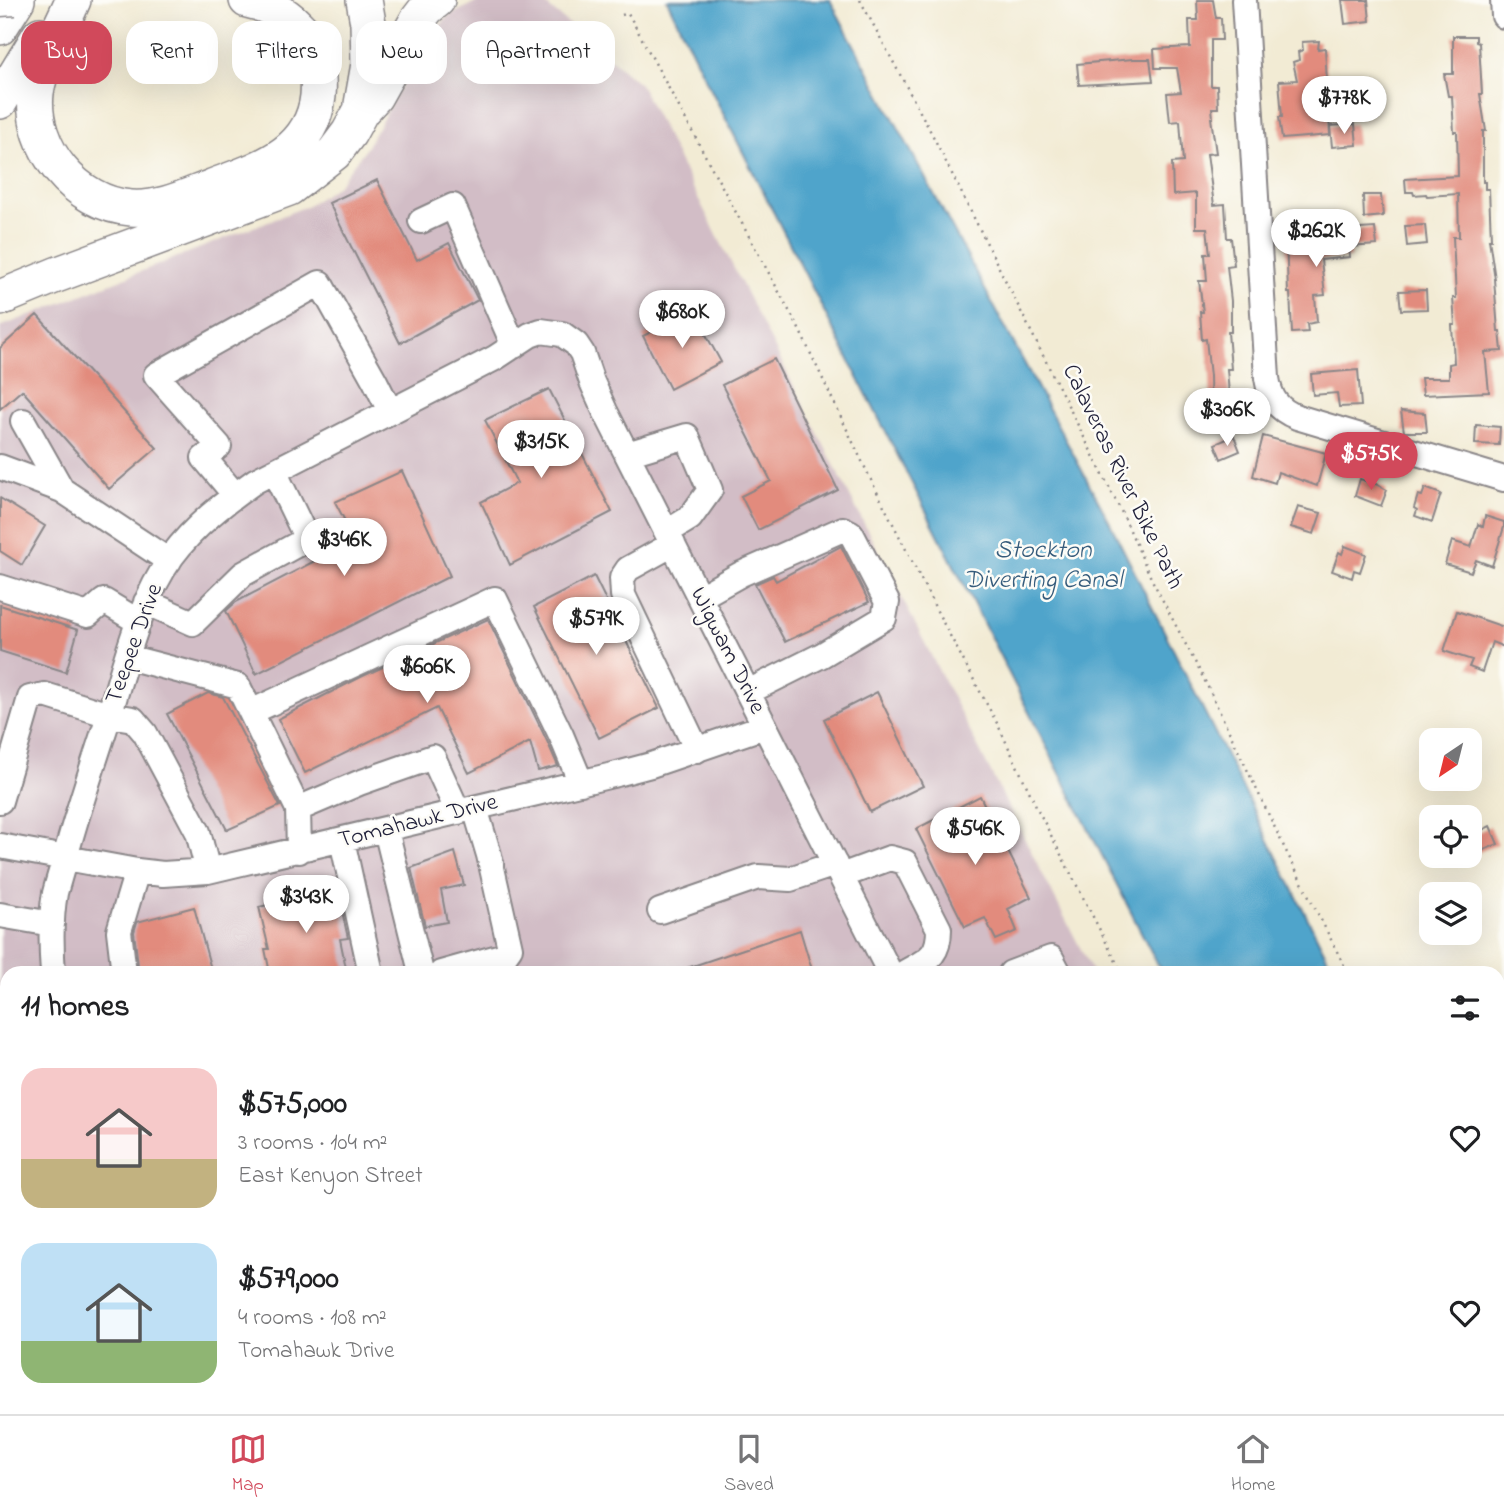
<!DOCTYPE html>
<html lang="en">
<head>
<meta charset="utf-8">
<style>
	body { margin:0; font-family:"Indie Flower",sans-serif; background:#f2f2f2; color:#202124; height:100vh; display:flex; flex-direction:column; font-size:26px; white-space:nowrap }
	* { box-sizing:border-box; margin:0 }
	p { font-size:23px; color:#757577 }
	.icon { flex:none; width:38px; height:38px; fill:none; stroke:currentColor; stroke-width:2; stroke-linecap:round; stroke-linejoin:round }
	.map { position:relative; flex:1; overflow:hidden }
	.details { position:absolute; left:0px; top:966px; width:1505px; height:448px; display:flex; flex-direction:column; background:#fff; border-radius:21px 21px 0 0; box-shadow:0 7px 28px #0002 }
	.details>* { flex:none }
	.top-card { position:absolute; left:21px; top:21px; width:700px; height:63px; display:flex; gap:14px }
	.needle { width:46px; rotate:215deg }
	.tools { position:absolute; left:1419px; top:728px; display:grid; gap:14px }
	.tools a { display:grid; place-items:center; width:63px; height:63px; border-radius:14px; background:#fff; box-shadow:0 7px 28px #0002; font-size:35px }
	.price { position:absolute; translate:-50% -60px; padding:0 16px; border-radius:24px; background:#fff; color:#222; font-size:23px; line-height:46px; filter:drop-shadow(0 2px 4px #0008) }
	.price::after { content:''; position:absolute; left:50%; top:42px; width:21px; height:16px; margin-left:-10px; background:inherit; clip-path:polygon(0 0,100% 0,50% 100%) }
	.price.current { background:#d1495b; color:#fff }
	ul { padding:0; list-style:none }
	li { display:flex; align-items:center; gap:21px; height:175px; padding:0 21px }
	li span { display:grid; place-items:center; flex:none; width:196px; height:140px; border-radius:21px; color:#555 }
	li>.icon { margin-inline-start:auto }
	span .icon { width:84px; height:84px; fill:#fffc; stroke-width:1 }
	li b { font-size:30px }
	h2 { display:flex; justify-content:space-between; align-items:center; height:84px; padding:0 21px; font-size:30px }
	.tag { padding:0 24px; border-radius:21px; background:#fff; box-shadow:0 7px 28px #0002; font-size:24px; line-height:63px }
	.tag.current { background:#d1495b; color:#fff }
	.tabs { display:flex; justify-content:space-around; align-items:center; height:98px; border-top:2px solid #e0e0e0; background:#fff; font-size:19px; color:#757577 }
	.tabs a { display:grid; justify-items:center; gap:4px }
	.tabs .current { color:#d1495b }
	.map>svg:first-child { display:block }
	.industrial { fill:#d2bdc6 }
	.green { fill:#b4ca6e; stroke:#6b7654; stroke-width:2 }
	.water { fill:#4fa4cb; stroke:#386383; stroke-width:2 }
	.building { fill:#e28b7d }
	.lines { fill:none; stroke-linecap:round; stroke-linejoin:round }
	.minor-casing { stroke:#8a8688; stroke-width:28 }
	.highway-casing { stroke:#8a8688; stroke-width:38 }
	.path { stroke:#8a8688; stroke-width:2.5; stroke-dasharray:2 5; stroke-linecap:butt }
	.minor { stroke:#fff; stroke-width:24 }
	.highway { stroke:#fff; stroke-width:35 }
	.major-bridge-casing { stroke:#8a8688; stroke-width:33; stroke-linecap:butt }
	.major-bridge { stroke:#fff; stroke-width:30 }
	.labels { text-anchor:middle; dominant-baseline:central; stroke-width:5; stroke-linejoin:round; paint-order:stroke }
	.street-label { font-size:24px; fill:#22223b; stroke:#fdfcf7 }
	.water-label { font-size:26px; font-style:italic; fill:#365c7c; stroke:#fdfcf7 }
</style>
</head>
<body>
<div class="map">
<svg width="1504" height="1414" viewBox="0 0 1504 1414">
	<rect width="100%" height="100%" fill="#fdfcf7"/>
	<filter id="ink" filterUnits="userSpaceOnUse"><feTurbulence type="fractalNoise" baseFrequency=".0143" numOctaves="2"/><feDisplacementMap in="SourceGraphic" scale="14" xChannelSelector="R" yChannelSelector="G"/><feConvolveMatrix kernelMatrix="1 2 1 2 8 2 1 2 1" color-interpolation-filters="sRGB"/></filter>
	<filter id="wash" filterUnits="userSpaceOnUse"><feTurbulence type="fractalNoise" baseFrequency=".00686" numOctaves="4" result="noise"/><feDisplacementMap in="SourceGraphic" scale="28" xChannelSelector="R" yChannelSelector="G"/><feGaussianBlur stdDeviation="1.57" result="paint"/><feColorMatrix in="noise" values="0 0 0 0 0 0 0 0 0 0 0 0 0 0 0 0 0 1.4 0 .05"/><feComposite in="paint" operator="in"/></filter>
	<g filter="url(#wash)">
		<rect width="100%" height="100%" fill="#f2ebd4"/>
		<path class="industrial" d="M485,0H540L640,84L1093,973H7V1407H746L718,1414H0V327L307,206L337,186L366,148L426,43L448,16L479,1Z"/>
		<path class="green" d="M1019,1407H1312L1316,1414H992Z"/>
		<path class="water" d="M667,0H830L1110,523L1335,973H1162L706,80Z
			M1498,1301L1504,1314V1414H1386L1382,1407H1498Z"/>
		<g id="blocks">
			<path class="building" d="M1197,0H1213L1216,18H1221L1222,40H1211V86H1217L1218,108H1212L1213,118H1211L1216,153L1207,154L1214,205L1225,204L1227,238H1231L1234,265L1227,266L1231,301V332H1228L1231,369H1227L1231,420L1211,421L1210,376L1206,339L1202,340L1200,312H1203L1199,281H1207L1205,254H1210L1207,228H1196V193L1173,195L1172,163L1183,162L1180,121L1170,122L1167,93L1181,92L1177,68H1155L1154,49L1190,47L1189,20H1198Z
				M1342,0H1368L1370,21L1345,24Z
				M1453,36H1476V42L1479,43L1482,94H1480L1486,131H1483V182H1485V189H1489L1491,239H1489L1495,279H1494L1498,331H1500L1502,351L1485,352L1489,392L1423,395L1421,378H1449V364L1454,363L1452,325H1455L1453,298H1456L1453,237H1459L1458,194L1427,196L1426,194L1414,195L1413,192H1406L1405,179L1458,176L1457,132H1454L1452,96H1448L1444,74H1453Z
				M1319,41L1318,49L1325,48L1330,135L1282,139L1279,117H1282L1279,81L1297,80L1293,62L1299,60L1298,52L1303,50L1302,42Z
				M1133,59H1150L1153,81L1079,85L1077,64Z
				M1355,124L1357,145L1332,147L1330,126Z
				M377,180L417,260L449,243L478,300L400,343L329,203Z
				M1363,195H1381L1383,216L1364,218Z
				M1425,225L1427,244L1407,246L1405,226Z
				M1375,228L1377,245L1349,247L1350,257L1321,260L1325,295L1315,296L1317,322L1307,324L1308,332L1292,333L1290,293H1288L1286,236L1331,233V235L1360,232V229Z
				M1426,290L1427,309L1401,310L1399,291Z
				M693,311L721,362L670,389L643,336Z
				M37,315L157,448L109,489L22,390L0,409V348Z
				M774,359L838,490L758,530L741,496L771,481L722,385Z
				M1358,370L1361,406L1339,407L1337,393L1313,395L1311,374Z
				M549,389L612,512L510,565L481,502L517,483L485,420Z
				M1401,411L1425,413L1427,432H1404Z
				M1476,425L1500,427L1499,445L1475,444Z
				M1234,436L1240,451L1221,459L1215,444Z
				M1263,436L1326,453L1317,486L1278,472L1275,483L1253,476Z
				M402,471L450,576L256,674L226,611L236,602L355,540L335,502Z
				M1360,479L1370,483V481L1387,490L1381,506L1355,496Z
				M1425,488L1441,494L1432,522L1415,516L1417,510L1414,508L1418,495L1422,496Z
				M0,498L45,526L22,565L0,551Z
				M1298,507L1321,513L1314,534L1291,527Z
				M1485,516L1504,522V527L1492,566L1476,560L1471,572L1445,564L1452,541L1471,547L1478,524L1483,527Z
				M841,546L869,602L785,642L755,584L773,576L776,581Z
				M1345,546L1366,554L1360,572L1354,570L1352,578L1332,571L1339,552L1342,554Z
				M594,576L659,708L599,738L534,607Z
				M0,605L78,630L66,672L0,651Z
				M1457,611L1504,627V647L1492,642L1482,672L1469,667L1472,660L1444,651Z
				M488,619L547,741L558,766L538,771L530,742L469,773L437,708L305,773L278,719L361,677Z
				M877,692L923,786L870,812L824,719Z
				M208,693L223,697L280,806L227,830L167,714Z
				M980,796L1031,897L1008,909L1017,931L996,940L985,918L965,927L916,829Z
				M1490,826L1498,844L1470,856V836Z
				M455,852L464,885L441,890L447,922L425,926L411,868Z
				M337,889L348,938L340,939L347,973H270L265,949H269L259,907Z
				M194,907L212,973H139L134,932L137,922Z
				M800,930L813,973H678V971Z"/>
		</g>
	</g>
	<g filter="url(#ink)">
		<use href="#blocks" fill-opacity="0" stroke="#8a8688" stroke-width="2"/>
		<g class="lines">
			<g class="minor-casing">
				<path id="minor" d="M1244,0L1267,378C1270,398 1278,410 1297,417L1504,479
					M1503,0L1504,16
					M421,221L453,206L514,346
					M23,421L62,490
					M627,454L687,436L710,490L690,518L667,532
					M0,467L62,490L169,561
					M235,495L204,458L219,446L156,375L320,283L375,381L390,411
					M673,544L628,569L622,578L623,595L697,750
					M0,587L88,615L104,601L139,622
					M700,597L741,574L843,529L851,533L887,602L884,618L822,655L748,692
					M146,602L193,623L243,574L307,539L274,471
					M127,657L238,686L298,809L299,851
					M251,712L495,599L561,735L581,783
					M0,801L30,698L45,695L109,715L133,719L145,733L198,832L208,871
					M298,809L359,783L433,757L458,812
					M386,830L421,972L423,973
					M342,840L371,973
					M0,846L137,871L163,874L208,871L617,774L651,765L765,726
					M841,876L890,858L905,862L939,929C939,958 926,960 904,973
					M660,911L758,877L790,879L835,864
					M0,915L52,924
					M53,973C51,946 50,920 55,893C59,878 64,862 68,847C80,804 94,762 108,719C125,665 138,604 172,556C195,525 224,503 255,481L495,358L530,335L541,331L562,334L576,344L582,353L592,382L605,411L890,973
					M124,973L119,931L137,871
					M441,973L505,955L510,948L489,855L475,808
					M1011,973L1051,958L1059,973
					M1503,1001L1504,1004
					M0,1051L7,1050
					M1498,1220L1504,1217
					M0,1366L7,1368
					M551,1407L554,1414
					M74,1412V1414
					M347,1414L350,1407
					M599,1414L630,1407
					M888,1414L918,1407"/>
			</g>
			<g class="highway-casing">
				<path id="highway" d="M73,0C62,26 39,67 36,93C30,148 76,204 131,208C160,210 186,197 212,187C259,169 312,154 318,96C319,83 318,68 313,55C309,45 306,34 298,27C285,13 266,4 247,0
					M0,27L17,0
					M0,101L40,35
					M362,104L369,64L368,23L364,0
					M0,298L56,275L289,188L334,153L349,133L361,111L375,96L417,21L427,8L437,0"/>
			</g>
			<path class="path" d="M860,0L933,136L1125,519L1151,578L1206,683L1285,849L1348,973
				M622,15L628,13L798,327L870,478L939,615L998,725L1038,810L1122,973
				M1332,1407L1335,1414"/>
			<use href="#minor" class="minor"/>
			<use href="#highway" class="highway"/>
			<g class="major-bridge-casing">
				<path id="major-bridge" d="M0,1L15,0"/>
			</g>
			<use href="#major-bridge" class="major-bridge"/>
		</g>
	</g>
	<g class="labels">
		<g class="street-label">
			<text transform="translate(1122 477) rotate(64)">Calaveras River Bike Path</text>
			<text transform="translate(135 644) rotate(-70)">Teepee Drive</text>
			<text transform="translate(727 651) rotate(63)">Wigwam Drive</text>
			<text transform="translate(418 822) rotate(-14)">Tomahawk Drive</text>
		</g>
		<g class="water-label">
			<text x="1043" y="551">Stockton<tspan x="1043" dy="30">Diverting Canal</tspan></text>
		</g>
	</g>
</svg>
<div class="tools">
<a><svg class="needle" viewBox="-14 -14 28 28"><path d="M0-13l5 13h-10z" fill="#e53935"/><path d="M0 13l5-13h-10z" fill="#757577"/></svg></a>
<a><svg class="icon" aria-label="locate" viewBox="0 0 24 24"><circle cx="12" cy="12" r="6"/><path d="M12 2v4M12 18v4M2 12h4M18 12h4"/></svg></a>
<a><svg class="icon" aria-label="layers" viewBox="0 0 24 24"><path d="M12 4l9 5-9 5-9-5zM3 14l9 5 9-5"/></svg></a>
</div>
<b class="price" style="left:1344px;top:136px">$778K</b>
<b class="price" style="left:1316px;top:269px">$262K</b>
<b class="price" style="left:682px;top:350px">$680K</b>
<b class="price" style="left:1227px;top:448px">$306K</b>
<b class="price" style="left:541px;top:480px">$315K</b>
<b class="price current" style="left:1371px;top:492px">$575K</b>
<b class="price" style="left:344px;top:578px">$346K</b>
<b class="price" style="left:596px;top:657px">$579K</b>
<b class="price" style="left:427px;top:705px">$606K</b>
<b class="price" style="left:975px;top:867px">$546K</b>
<b class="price" style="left:306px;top:935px">$343K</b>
<div class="top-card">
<a class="tag current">Buy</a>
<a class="tag">Rent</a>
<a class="tag">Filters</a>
<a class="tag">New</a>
<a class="tag">Apartment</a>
</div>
<section class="details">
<h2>11 homes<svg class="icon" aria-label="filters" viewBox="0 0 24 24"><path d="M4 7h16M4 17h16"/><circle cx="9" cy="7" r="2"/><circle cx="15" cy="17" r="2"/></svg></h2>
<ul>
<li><span style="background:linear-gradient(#f6c9c9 65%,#c2b280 0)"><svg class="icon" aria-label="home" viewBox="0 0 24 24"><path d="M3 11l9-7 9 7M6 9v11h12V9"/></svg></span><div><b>$575,000</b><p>3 rooms · 104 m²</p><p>East Kenyon Street</p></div><svg class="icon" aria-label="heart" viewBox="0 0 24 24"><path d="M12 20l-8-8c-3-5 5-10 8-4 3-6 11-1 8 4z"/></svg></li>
<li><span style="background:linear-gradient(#bfe0f5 70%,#8fb573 0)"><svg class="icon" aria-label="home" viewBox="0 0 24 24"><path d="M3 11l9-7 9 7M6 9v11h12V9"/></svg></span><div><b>$579,000</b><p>4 rooms · 108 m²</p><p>Tomahawk Drive</p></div><svg class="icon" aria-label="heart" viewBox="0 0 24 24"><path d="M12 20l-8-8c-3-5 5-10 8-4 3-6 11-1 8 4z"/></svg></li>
</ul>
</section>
</div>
<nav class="tabs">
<a class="current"><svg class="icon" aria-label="map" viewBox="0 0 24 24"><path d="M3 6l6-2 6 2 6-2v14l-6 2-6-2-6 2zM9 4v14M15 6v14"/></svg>Map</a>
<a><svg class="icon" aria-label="saved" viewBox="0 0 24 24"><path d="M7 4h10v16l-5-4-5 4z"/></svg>Saved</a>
<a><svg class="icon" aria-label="home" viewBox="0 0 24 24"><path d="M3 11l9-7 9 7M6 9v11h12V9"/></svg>Home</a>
</nav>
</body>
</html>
